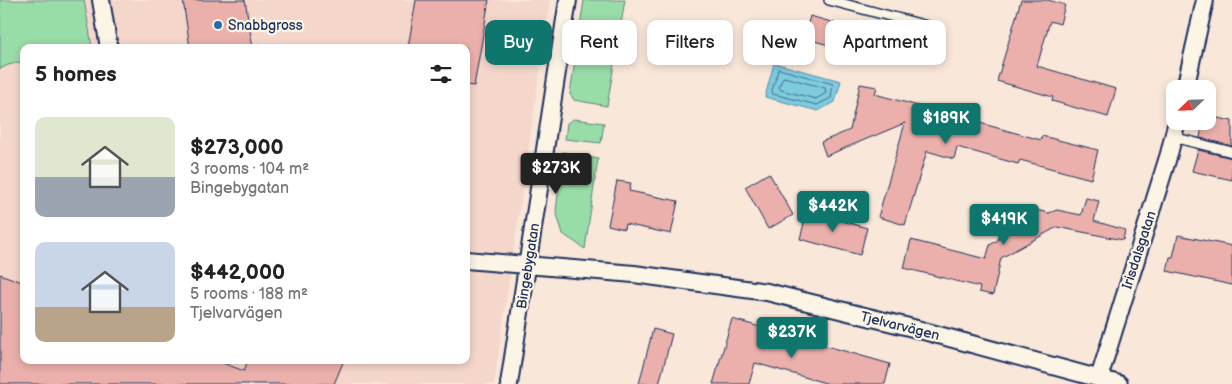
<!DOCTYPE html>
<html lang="en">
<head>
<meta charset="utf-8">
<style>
	body { margin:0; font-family:"Balsamiq Sans",sans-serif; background:#f2f2f2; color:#222; height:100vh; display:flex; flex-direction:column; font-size:19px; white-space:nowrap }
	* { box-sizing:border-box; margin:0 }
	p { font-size:16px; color:#767676 }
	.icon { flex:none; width:28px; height:28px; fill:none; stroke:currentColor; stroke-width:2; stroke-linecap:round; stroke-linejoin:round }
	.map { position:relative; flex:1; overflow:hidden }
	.details { position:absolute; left:20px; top:44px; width:450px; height:320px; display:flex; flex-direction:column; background:#fff; border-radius:10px; box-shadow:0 2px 8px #0003 }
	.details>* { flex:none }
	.guide { position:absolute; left:485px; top:20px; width:475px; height:45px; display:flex; gap:10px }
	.needle { width:32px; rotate:247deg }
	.buttons { position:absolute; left:1166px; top:80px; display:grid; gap:10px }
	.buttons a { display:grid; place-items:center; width:50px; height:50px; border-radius:10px; background:#fff; box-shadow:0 2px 8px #0003; font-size:25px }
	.price { position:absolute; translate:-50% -42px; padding:0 11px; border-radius:5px; background:#0f766e; color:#fff; font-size:16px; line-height:32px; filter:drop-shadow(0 1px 2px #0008) }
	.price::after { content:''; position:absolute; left:50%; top:30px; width:15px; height:11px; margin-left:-8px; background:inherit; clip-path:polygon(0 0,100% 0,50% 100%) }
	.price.current { background:#222; color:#fff }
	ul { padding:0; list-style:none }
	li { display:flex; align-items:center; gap:15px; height:125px; padding:0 15px }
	li span { display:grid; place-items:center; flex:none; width:140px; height:100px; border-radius:10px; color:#555 }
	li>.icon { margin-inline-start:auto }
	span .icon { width:60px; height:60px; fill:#fffc; stroke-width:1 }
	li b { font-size:21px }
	h2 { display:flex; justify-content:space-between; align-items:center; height:60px; padding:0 15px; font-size:21px }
	.pill { padding:0 18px; border-radius:10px; background:#fff; box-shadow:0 2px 8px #0003; font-size:18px; line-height:45px }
	.pill.current { background:#0f766e; color:#fff }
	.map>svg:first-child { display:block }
	.built { fill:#f5d6cb; fill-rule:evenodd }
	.green { fill:#98dca7; stroke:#5a8682 }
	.water { fill:#7ecbde; stroke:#568dab }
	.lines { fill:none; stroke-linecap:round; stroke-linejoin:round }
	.shore { stroke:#436d91; stroke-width:1 }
	.building { fill:#ebb0ab; stroke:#1b2f5e }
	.service-casing { stroke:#1b2f5e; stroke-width:12 }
	.minor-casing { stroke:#1b2f5e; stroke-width:20 }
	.service { stroke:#fcf5e5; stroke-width:9 }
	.minor { stroke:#fcf5e5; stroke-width:16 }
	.poi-dot { fill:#1f6fb2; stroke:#fcf5e5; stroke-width:2 }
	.labels { text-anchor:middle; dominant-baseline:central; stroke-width:4.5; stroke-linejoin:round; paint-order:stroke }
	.poi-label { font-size:14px; fill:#1b2f5e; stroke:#fcf5e5; text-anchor:start }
	.street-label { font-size:14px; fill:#1b2f5e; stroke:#fcf5e5 }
</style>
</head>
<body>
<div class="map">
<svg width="1232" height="384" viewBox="0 0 1232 384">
	<rect width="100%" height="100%" fill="#f9e7d9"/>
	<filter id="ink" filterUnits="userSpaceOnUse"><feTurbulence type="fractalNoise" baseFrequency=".02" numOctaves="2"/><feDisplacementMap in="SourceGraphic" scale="10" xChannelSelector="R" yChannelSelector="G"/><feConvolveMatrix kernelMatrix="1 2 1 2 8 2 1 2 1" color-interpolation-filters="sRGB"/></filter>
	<g filter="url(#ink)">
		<path class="built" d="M0,0H550L494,384H0ZM24,48H466V360H24Z"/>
		<path class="green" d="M0,0H84L92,47L24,48V61L8,65L0,69Z
			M584,0H625L607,106L574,100L570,94Z
			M574,119L604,123L601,143L565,139L567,123Z
			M563,152L598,159L585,249L563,234L556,211Z"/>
		<path class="water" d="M774,63L841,81L835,102L818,111L765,97Z"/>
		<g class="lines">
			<path class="shore" d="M779,69L833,84L831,98L817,105L773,94L772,91Z
				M784,77L825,88L826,93L816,99L781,90L779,87Z"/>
		</g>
		<path class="building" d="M183,0H245L253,48H190Z
			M416,0H489L474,86L466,85V48H408Z
			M1021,0H1048L1065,5L1060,24L1050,21L1037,66L1116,89L1108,117L1052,101L1053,97L997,81Z
			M810,16L870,33L864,55L804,38Z
			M860,84L877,87L875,94L1041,140L1042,136L1098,150L1091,179L1020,160L1018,164L957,147L954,159L927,151L905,225L878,217L905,123L826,156L821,142L850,130Z
			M1208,116L1232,121V146L1200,138L1203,121H1208Z
			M1198,150L1232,158V180L1192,171Z
			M769,173L793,215L768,229L745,187Z
			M617,181L631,183L629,191L678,201L671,234L625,224L624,229L608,225Z
			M1086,198L1099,201L1094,221L1125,230L1123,240L1057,227L1001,258L993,295L979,292L980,287L904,268L911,240L986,259L990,245L998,240L1001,222L1026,208L1049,213L1057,210L1081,215Z
			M807,211L867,228L860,255L800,239Z
			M1178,235L1232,246V285L1167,271L1170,257H1173Z
			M0,274L24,283V360H215L244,371L248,360H344L334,384H0Z
			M732,319L890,364L885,384H829L755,363L749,384H713Z
			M653,329L672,334L659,384H639Z"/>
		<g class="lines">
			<g class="service-casing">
				<path id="service" d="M829,0L931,27
					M1173,137L1232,152"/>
			</g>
			<g class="minor-casing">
				<path id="minor" d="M101,0L109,48
					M1185,89L1205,0
					M466,260L634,274L767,292L909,327L1119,384
					M1099,378L1169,154L1177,121
					M509,384L568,0"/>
			</g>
			<use href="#service" class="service"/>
			<use href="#minor" class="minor"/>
		</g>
	</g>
	<circle class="poi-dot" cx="218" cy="25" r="5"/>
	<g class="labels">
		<g class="poi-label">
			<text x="228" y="25">Snabbgross</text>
		</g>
		<g class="street-label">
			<text transform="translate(1139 250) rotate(-72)">Irisdalsgatan</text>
			<text transform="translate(528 266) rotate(-81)">Bingebygatan</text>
			<text transform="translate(900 326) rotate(14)">Tjelvarvägen</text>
		</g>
	</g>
</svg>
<div class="buttons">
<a><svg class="needle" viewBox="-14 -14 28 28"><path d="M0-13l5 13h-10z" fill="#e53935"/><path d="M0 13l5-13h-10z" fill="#767676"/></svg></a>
</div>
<b class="price" style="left:946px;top:145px">$189K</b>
<b class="price current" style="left:556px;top:195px">$273K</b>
<b class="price" style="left:833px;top:233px">$442K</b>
<b class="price" style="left:1004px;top:246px">$419K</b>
<b class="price" style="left:792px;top:359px">$237K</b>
<div class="guide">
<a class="pill current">Buy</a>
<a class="pill">Rent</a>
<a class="pill">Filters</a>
<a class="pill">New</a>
<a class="pill">Apartment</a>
</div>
<section class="details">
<h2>5 homes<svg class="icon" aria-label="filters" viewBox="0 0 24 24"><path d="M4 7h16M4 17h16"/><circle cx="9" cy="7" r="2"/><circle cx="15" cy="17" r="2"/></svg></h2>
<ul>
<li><span style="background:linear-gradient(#dfe7d0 60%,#9aa5b1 0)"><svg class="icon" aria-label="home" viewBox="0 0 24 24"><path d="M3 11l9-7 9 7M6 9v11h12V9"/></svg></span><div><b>$273,000</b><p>3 rooms · 104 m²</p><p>Bingebygatan</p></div></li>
<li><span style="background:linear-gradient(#c9d6e8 65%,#b9a48a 0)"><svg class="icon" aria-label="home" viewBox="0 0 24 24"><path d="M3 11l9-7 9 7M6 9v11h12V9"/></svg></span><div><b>$442,000</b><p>5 rooms · 188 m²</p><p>Tjelvarvägen</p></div></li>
</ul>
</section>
</div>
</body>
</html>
